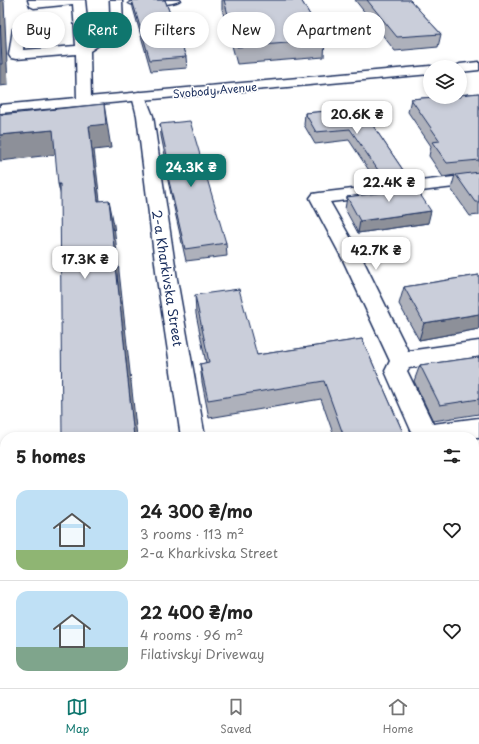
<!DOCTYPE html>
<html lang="en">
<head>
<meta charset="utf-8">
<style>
	body { margin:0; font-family:"Playpen Sans",sans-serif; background:#f6f6f6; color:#222; height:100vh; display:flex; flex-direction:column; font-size:15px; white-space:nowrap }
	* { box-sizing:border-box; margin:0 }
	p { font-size:13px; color:#767676 }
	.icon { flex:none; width:22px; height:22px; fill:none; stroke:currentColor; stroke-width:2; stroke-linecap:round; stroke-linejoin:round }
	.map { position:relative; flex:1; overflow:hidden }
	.drawer { position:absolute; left:0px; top:432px; width:479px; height:256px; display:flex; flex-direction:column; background:#fff; border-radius:16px 16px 0 0; box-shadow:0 2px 6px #0003 }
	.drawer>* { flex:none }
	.top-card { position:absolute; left:12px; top:12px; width:455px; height:36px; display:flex; gap:8px }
	.controls { position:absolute; left:423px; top:60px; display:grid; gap:8px }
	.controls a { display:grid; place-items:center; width:44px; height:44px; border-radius:50%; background:#fff; box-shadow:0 2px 6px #0003; font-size:20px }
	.price { position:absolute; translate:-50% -34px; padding:0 9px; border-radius:8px; background:#fff; color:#222; font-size:13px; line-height:26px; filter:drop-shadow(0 1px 2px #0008) }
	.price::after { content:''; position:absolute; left:50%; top:24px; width:12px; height:9px; margin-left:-6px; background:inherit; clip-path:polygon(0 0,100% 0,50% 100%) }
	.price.current { background:#0f766e; color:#fff }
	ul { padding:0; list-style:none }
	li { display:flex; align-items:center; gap:12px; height:100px; padding:0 16px }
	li+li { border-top:1px solid #e0e0e0 }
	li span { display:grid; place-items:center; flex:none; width:112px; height:80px; border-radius:12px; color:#555 }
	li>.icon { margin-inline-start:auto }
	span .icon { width:48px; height:48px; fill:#fffc; stroke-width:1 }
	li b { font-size:17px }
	h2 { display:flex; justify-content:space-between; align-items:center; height:48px; padding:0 16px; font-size:17px }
	.pill { padding:0 14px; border-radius:18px; background:#fff; box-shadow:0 2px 6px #0003; font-size:14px; line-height:36px }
	.pill.current { background:#0f766e; color:#fff }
	.dock { display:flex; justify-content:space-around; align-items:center; height:56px; border-top:1px solid #e0e0e0; background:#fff; font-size:11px; color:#767676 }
	.dock a { display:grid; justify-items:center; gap:2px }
	.dock .current { color:#0f766e }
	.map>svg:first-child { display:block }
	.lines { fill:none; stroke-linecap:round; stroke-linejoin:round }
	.minor-casing { stroke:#1b2f5e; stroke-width:3 }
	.major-casing { stroke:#1b2f5e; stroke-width:3 }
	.minor { fill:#fff; fill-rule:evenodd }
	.major { fill:#fff; fill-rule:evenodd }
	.wall { fill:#aeb1bb; stroke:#1b2f5e }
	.shaded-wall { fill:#8d9099; stroke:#1b2f5e }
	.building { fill:#caceda; stroke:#1b2f5e }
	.labels { text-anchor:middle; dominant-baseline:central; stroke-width:3; stroke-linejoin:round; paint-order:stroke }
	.far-street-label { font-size:11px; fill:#1b2f5e; stroke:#fff }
	.street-label { font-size:13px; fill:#1b2f5e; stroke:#fff }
</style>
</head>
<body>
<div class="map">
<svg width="479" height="688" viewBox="0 0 479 688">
	<rect width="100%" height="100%" fill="#fff"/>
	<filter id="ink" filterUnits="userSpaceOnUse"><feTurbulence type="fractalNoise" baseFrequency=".025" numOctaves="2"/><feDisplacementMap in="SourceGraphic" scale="8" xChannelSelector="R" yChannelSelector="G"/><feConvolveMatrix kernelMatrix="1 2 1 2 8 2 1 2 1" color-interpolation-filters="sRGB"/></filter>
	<g filter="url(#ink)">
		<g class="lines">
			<g class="minor-casing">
				<path id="minor" d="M28,0H85L89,40L111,27L110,0H122L123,29L90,51L91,101L89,104H79L77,101L76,54L16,59L11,58L9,55L13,29L19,25L25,29L23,50L76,46L73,4L34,8L30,6Z
					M133,0H180C175,5 134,8 129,3Z
					M139,92L144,93L153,116L177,279L205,437H181L157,279L137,116L132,96L134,93Z
					M479,174V184L330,202L363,260L408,351L479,341V357L409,368L407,371L433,424L479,418V438L414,437L385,371L390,361L343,260L310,198L313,194L319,193Z
					M205,683H237L238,688H206Z"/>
			</g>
			<g class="major-casing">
				<path id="major" d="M479,62V70L460,72V67H454L460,64Z
					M430,66L434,67H430V74L0,113V105Z"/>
			</g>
			<use href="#minor" class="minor"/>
			<use href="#major" class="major"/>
		</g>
		<path class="wall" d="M132,0H165L186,57L187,68L151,71L133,8Z
			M222,0H301L325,40L324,57L237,64L222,9Z
			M355,0H410L441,34L438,47L395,51Z
			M479,93V215L470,216L451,189L455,175L443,177L429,156L431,146L408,112L411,99Z
			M361,108L403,170L401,182L378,184L349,140L315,144L304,125L305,113Z
			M160,124L226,243L227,256L186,261L166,172L164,160H166L161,136Z
			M389,185L428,223L358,233L345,209L347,197L387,192Z
			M479,275V329L419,340L399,304L404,287Z
			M195,295L257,355L362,339L405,437L334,436L321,399L209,418L202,382L200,364L206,363L196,314Z
			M479,357V414L433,421L414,381L420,365Z
			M479,579V672L474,673V580Z
			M267,683H428L403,688H268Z"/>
		<path class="shaded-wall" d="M0,0H3L4,2L8,85L0,86Z
			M104,104L111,148L94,150L103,226L98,201L89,126Z
			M53,130L59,154L0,161V135Z
			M58,184H60L64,209Z
			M109,200L114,225L137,437H134Z
			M431,211L428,223L358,233L360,221Z
			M479,314V329L419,340L424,323Z"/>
		<path class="building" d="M132,0H165L186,57L150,60Z
			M224,0H301L325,40L237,47Z
			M367,0H410L441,34L397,37Z
			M0,16L2,64H0Z
			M479,93V160L447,163L432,142L440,141L411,99L434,97H460V95Z
			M104,104L106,124L89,126L98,201L109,200L134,437H62L60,184H58L53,130L0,135V115Z
			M361,108L403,170L380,173L350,129L316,132L305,113Z
			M190,121L226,243L185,249L164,160H168L160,124Z
			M479,172V202H475L456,175Z
			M412,182L431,211L360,221L347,197L393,191L389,185Z
			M479,275V314L424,323L404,287Z
			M239,289L257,355L362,339L405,437H327L343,434L324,381L208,400L200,364L209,362L195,295Z
			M479,357V399L440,405L420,365Z
			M479,579V663L474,664V580Z
			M270,683H383L358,688H271Z"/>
	</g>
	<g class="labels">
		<g class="far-street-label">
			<text transform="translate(215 90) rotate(-5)">Svobody Avenue</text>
		</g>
		<g class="street-label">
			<text transform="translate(168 278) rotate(81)">2-a Kharkivska Street</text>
		</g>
	</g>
</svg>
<div class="controls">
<a><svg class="icon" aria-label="layers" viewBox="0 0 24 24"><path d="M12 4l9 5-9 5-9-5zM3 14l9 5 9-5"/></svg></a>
</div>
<b class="price" style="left:357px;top:135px">20.6K ₴</b>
<b class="price current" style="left:191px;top:188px">24.3K ₴</b>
<b class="price" style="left:389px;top:203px">22.4K ₴</b>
<b class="price" style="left:376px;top:271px">42.7K ₴</b>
<b class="price" style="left:85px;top:280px">17.3K ₴</b>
<div class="top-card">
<a class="pill">Buy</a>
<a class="pill current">Rent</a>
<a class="pill">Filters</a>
<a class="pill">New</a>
<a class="pill">Apartment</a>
</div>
<section class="drawer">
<h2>5 homes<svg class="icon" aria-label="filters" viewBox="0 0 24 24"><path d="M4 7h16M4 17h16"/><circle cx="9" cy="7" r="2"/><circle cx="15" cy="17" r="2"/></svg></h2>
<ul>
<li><span style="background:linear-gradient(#bfe0f5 75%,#8fb573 0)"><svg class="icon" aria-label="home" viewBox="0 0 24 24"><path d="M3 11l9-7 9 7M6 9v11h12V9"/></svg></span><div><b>24 300 ₴/mo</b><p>3 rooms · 113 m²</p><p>2-a Kharkivska Street</p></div><svg class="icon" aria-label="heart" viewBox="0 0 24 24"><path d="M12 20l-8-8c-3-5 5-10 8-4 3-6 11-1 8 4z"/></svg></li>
<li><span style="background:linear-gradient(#bfe0f5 70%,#7fa58c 0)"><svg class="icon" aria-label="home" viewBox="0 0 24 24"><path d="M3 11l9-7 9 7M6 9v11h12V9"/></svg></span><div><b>22 400 ₴/mo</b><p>4 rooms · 96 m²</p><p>Filativskyi Driveway</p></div><svg class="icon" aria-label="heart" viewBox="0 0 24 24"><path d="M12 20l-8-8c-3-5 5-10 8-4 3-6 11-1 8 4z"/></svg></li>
</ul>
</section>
</div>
<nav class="dock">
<a class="current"><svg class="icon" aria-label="map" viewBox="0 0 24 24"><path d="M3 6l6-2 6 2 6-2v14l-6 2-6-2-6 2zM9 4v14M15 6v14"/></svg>Map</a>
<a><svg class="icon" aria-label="saved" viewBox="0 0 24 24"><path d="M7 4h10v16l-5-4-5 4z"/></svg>Saved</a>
<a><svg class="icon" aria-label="home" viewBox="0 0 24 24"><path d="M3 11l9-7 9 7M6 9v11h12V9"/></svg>Home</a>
</nav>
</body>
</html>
